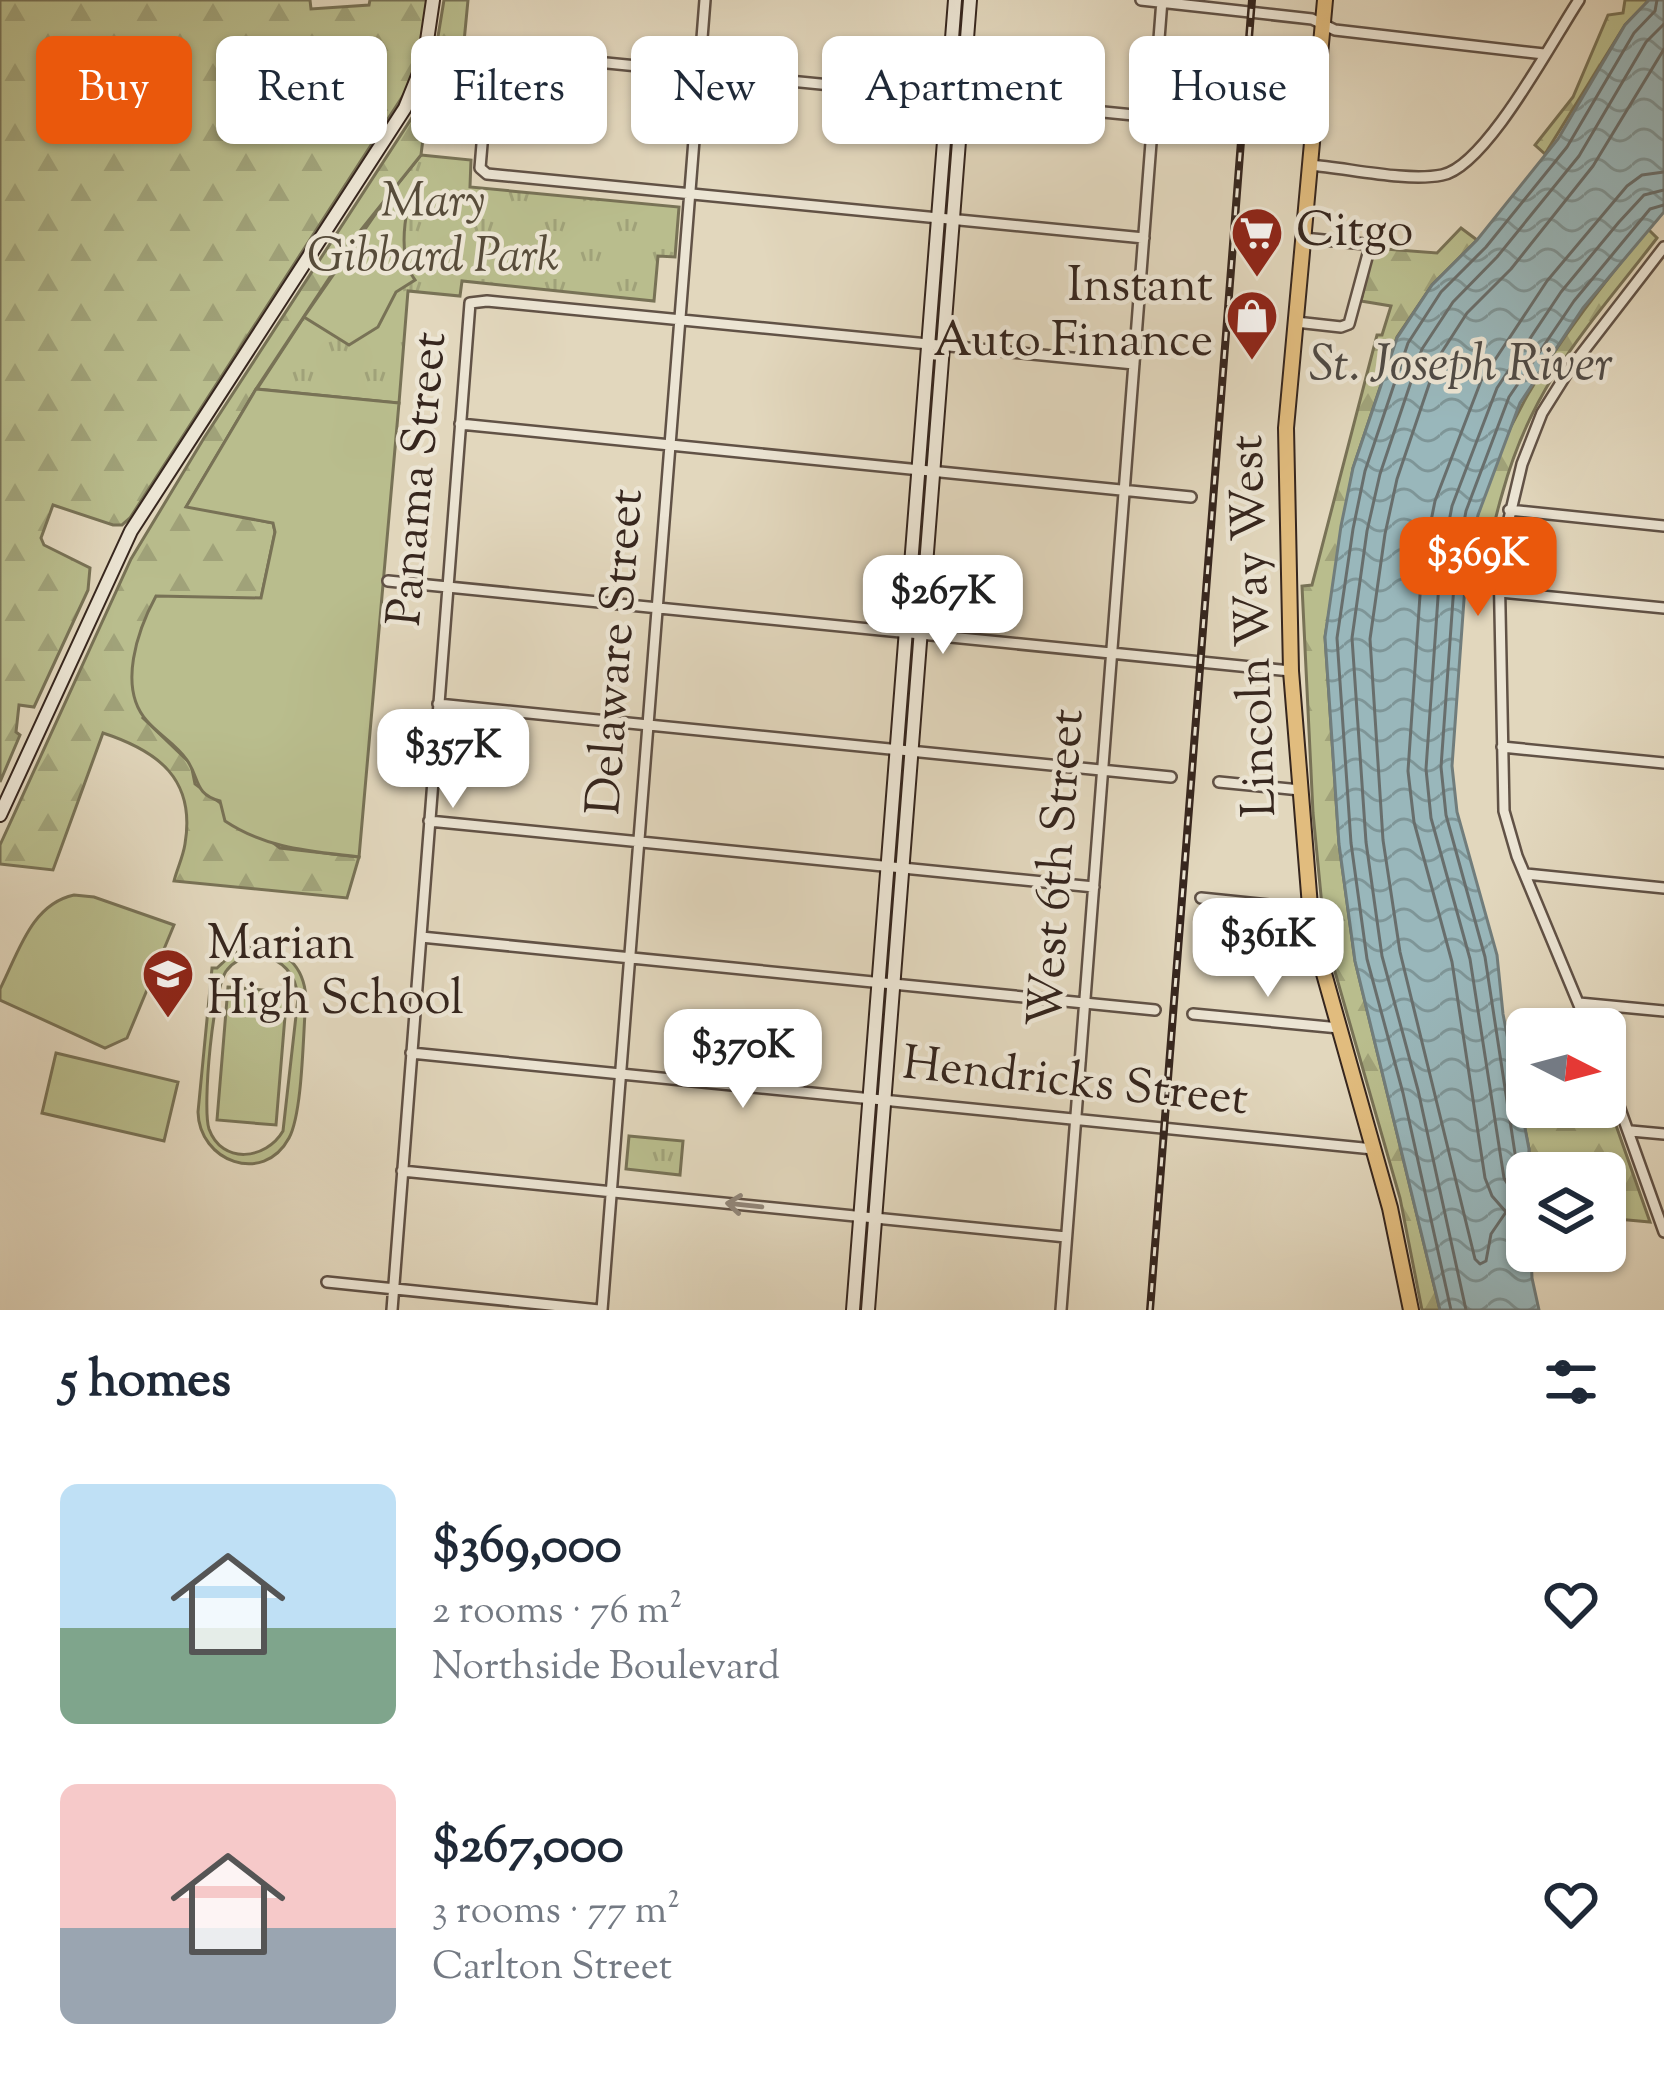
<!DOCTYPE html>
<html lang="en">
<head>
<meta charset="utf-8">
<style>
	body { margin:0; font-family:"Sorts Mill Goudy",serif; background:#f6f6f7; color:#1f2937; height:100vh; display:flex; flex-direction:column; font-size:45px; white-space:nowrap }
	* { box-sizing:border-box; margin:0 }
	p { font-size:39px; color:#747a83 }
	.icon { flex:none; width:66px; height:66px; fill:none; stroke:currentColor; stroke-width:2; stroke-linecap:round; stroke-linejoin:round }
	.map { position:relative; height:1310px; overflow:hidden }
	.sheet { display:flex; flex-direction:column; background:#fff; flex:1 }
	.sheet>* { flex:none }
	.banner { position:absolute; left:36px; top:36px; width:1593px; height:108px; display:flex; gap:24px }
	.needle { width:78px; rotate:96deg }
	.buttons { position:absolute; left:1506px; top:1008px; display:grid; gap:24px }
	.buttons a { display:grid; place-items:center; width:120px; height:120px; border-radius:18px; background:#fff; box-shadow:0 3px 9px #0004; font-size:60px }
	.price { position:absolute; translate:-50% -102px; padding:0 27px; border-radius:24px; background:#fff; color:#222; font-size:39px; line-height:78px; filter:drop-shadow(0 3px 6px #0008) }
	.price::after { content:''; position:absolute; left:50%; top:72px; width:36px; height:27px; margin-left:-18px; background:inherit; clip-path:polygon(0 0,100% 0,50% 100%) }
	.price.current { background:#ea580c; color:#fff }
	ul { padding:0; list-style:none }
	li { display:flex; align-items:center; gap:36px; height:300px; padding:0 60px }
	li span { display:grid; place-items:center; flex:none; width:336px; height:240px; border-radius:18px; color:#555 }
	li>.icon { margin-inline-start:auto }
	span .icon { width:144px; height:144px; fill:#fffc; stroke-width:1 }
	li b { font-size:51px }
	h2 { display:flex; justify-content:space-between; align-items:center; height:144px; padding:0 60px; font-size:51px }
	.pill { padding:0 42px; border-radius:18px; background:#fff; box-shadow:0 3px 9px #0004; font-size:42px; line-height:108px }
	.pill.current { background:#ea580c; color:#fff }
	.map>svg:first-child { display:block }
	.grass { fill:url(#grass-tufts); stroke:#787256; stroke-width:3 }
	.forest { fill:url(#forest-firs); stroke:#787256; stroke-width:3 }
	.pitch { fill:#b9bd8d; stroke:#787256; stroke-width:3; fill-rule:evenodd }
	.water { fill:url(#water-waves); stroke:#717d7c; stroke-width:3 }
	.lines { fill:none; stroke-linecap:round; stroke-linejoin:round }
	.shore { stroke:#686e6c; stroke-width:3 }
	.street-casing { stroke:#615246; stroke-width:14 }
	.secondary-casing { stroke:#36261e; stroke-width:16 }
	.primary-casing { stroke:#36261e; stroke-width:18 }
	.street { stroke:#ece5d4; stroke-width:9 }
	.secondary { stroke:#ece5d4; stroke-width:12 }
	.primary { stroke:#e1bc7e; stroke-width:14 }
	.rail-casing { stroke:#36261e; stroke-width:8 }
	.rail { stroke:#ece5d4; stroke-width:3; stroke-dasharray:9; stroke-linecap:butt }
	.oneway { stroke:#918679 }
	.labels { text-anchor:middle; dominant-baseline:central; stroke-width:9; stroke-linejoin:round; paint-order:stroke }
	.park-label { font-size:48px; font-style:italic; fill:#574c3a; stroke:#ece5d4 }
	.poi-label { font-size:48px; fill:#36261e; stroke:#ece5d4; text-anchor:start }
	.street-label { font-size:48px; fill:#36261e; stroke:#ece5d4 }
	.water-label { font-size:51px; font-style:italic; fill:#4f4a45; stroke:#ece5d4 }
</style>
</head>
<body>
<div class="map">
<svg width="1664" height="1310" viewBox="0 0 1664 1310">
	<defs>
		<pattern id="grass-tufts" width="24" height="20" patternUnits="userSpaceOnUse" patternTransform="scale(3)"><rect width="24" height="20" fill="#b9bd8d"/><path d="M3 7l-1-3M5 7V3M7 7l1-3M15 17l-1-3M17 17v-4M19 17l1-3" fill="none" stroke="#a0a279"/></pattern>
		<pattern id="forest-firs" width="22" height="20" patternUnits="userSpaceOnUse" patternTransform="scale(3)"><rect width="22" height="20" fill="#b9bd8d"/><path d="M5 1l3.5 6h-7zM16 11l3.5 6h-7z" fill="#a0a279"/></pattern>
		<pattern id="water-waves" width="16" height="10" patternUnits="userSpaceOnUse" patternTransform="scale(3)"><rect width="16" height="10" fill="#99b7bb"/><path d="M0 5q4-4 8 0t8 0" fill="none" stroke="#7e9597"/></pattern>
	</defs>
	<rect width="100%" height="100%" fill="#e2d7bd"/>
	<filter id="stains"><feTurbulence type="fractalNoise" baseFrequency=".00167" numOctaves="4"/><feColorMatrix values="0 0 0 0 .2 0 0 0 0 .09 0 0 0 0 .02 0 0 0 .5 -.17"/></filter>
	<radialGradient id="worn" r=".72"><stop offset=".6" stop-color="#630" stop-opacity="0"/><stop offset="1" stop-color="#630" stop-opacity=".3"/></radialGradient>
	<path class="grass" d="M421,155L471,160L470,187L679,207L675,257L658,256L654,301L462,281L460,296L408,291L399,403L257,389L361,230Z
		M629,1136L683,1141L680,1175L626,1169Z"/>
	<path class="forest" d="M0,0H310L311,9L369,5L370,0H428L420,57L406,91L130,518L122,525H113L53,505L41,538L44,545L90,568L88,590L34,707L19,705L16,732L20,735L0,782Z
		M444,0H468L462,63L449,62L427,107L421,155L361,230L256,389L187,506L273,523L275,532L261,598L253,600L143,718L191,764L195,784L280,848L359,857L347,898L174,881C177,869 183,857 185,844C196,779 158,751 103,733L53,870L0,864V845L131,559L204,438L413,116L433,67Z
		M1625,0H1649L1625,25L1545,154L1535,145L1573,97L1608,15L1623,13Z
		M1461,228L1477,240L1432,285L1397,337L1353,468L1325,637L1339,844L1355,961L1440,1310H1422L1400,1198L1325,937L1313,813L1302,586L1312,585L1377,335H1382L1391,306L1361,301L1372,248L1437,253Z
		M1648,229L1657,238C1591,324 1533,382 1503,491C1493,525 1486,555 1489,591L1465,589C1476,444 1560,337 1648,229Z
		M1512,1066L1527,1067V1107H1605V1094L1650,1222L1605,1218V1173H1530L1529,1149Z"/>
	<path class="pitch" d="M386,199L408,206C403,230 400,260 415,280L396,292L378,327L349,345L304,317Z
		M256,389L399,403L359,857C310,851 267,849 225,821L220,801C194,794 200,779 187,760C176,744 159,735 147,721C117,688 138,629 156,596L261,598L275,532L273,523L186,507Z
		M74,895L94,897L174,925L127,1038L105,1048L0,1000V989C18,954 31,904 74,895Z
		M253,946C285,948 304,966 306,998C303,1031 303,1112 289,1138C263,1186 199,1161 198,1112L212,968H217L232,954ZM260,955C284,960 296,974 298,998L283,1131C266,1160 222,1165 209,1129C202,1108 213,986 227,970C235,959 247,956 260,955Z
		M228,987L287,992L276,1125L217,1120Z
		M56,1053L178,1082L164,1141L42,1113Z"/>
	<path class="water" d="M1649,0H1664V212L1583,308L1520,403L1478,515L1466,572L1452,766L1457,812L1497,955L1503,1014L1529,1149L1527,1251H1531L1532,1278L1539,1310H1440L1355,961L1339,844L1325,637L1341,526L1353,468L1397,338L1432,285L1477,240L1558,139L1625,25Z"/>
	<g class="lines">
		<path class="shore" d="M1664,49L1593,166L1511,269L1467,313L1438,358L1397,479L1385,534L1370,639L1383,840L1400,952L1475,1259L1480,1264L1486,1261L1491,1234L1506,1212L1492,1196L1485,1178L1452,962L1414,822L1408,771L1422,566L1435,501L1481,381L1547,281L1627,186L1642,175L1664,172
			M1527,1184L1518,1173L1485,957L1446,815L1441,767L1455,571L1466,511L1509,397L1574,301L1650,209L1664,205
			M1527,1199L1513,1193L1504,1178L1470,959L1431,818L1426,769L1440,569L1452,506L1497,388L1561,292L1619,222L1644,195L1664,190
			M1451,1310L1403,1093L1367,959L1351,843L1337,638L1353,529L1365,471L1408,343L1441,292L1486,247L1567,147L1634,33L1655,11L1657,0
			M1466,1310L1418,1090L1382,956L1366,842L1352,638L1367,531L1380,474L1422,349L1453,302L1497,257L1579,156L1646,42L1664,24"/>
		<g class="street-casing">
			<path id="street" d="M1141,0L1312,19L1335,30L1544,54
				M1310,165C1348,168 1406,182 1442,175C1486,167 1553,39 1579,0
				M1144,238L487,174L480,168L481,156L489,62L496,52L1154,117
				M1296,322L1341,327L1349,324L1369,250L1365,244L1303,238
				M460,424L1191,497
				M1509,510L1664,526
				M388,581L1291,671
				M1500,592L1664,608
				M438,704L1171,777
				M1502,747L1664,763
				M1219,782L1300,790
				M429,821L1094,887
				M1526,874L1664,888
				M1201,898L1308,909
				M421,937L1155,1010
				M1579,1003L1664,1011
				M1193,1014L1339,1028
				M1589,1029L1517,856L1504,811L1499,561L1522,464L1542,413L1569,370L1664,247
				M411,1053L1373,1149
				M1605,1067L1664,1232
				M1631,1131L1664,1134
				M402,1171L1066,1237
				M327,1282L599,1310
				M392,1310L470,303L487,301L1134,364
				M602,1310L705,0
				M1061,1310L1162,0"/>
		</g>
		<g class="secondary-casing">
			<path id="secondary" d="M0,815L131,531L405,108L424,61L433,0
				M853,1310L955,0
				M868,1310L970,0"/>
		</g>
		<g class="primary-casing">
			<path id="primary" d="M1325,0L1286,428L1291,671L1312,931L1390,1208L1411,1310"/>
		</g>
		<use href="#street" class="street"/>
		<use href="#secondary" class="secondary"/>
		<use href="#primary" class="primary"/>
		<g class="rail-casing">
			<path id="rail" d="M1150,1310L1252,0"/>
		</g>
		<use href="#rail" class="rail"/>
	</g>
	<defs><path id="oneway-shaft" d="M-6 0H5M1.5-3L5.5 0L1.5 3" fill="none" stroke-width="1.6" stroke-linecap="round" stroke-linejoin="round" transform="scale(3)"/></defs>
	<use class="oneway" href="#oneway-shaft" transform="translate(744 1205) rotate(-174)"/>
	<defs>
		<g id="supermarket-pin" transform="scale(2.7)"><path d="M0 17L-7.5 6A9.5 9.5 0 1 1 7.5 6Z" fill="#8f2418" stroke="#ece5d4"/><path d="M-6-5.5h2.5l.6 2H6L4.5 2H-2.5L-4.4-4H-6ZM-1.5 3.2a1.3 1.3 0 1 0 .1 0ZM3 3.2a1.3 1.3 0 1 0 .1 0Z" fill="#fff"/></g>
		<g id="shop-pin" transform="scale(2.7)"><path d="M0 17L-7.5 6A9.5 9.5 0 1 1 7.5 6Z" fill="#8f2418" stroke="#ece5d4"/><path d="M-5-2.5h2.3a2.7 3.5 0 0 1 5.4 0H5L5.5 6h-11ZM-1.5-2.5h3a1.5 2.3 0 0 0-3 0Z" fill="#fff"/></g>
		<g id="school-pin" transform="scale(2.7)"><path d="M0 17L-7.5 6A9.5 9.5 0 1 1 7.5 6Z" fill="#8f2418" stroke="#ece5d4"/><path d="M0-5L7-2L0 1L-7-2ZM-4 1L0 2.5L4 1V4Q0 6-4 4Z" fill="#fff"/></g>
	</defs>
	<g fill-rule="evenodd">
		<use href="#supermarket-pin" x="1257" y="233"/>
		<use href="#shop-pin" x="1252" y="316"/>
		<use href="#school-pin" x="168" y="974"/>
	</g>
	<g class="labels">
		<g class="park-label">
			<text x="433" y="203">Mary<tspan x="433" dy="55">Gibbard Park</tspan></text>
		</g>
		<g class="poi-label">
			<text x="1296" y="233">Citgo</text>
			<text x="1213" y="288" text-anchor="end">Instant<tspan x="1213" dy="55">Auto Finance</tspan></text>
			<text x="207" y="946">Marian<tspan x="207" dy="55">High School</tspan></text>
		</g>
		<g class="street-label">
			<text transform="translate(420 479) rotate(-85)">Panama Street</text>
			<text transform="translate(1256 626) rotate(-92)">Lincoln Way West</text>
			<text transform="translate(618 652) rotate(-86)">Delaware Street</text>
			<text transform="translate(1059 868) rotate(-86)">West 6th Street</text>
			<text transform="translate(1075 1084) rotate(6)">Hendricks Street</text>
		</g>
		<g class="water-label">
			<text x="1461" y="366">St. Joseph River</text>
		</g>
	</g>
	<rect width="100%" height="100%" filter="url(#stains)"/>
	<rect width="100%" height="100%" fill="url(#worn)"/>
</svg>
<div class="buttons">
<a><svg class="needle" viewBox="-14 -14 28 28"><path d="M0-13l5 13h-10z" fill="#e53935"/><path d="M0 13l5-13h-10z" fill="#747a83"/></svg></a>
<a><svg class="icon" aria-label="layers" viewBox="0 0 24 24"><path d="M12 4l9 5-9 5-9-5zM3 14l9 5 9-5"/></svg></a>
</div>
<b class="price current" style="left:1478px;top:619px">$369K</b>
<b class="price" style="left:943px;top:657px">$267K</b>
<b class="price" style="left:453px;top:811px">$357K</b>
<b class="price" style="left:1268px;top:1000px">$361K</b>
<b class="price" style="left:743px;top:1111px">$370K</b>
<div class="banner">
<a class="pill current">Buy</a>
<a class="pill">Rent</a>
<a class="pill">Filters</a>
<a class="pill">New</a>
<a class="pill">Apartment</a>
<a class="pill">House</a>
</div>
</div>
<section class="sheet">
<h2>5 homes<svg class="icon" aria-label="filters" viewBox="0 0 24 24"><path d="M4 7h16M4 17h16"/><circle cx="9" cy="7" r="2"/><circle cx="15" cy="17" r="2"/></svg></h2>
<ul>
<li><span style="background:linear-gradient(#bfe0f5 60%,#7fa58c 0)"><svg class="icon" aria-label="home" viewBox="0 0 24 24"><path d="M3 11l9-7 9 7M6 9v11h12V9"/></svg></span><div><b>$369,000</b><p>2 rooms · 76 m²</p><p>Northside Boulevard</p></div><svg class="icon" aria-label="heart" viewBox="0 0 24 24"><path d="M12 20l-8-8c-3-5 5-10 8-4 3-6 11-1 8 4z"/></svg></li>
<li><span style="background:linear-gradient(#f6c9c9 60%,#9aa5b1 0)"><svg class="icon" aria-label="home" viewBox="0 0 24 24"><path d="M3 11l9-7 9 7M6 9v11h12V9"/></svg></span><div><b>$267,000</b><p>3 rooms · 77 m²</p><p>Carlton Street</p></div><svg class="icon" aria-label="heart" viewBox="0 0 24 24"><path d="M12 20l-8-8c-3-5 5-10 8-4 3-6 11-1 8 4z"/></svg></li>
</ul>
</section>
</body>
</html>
